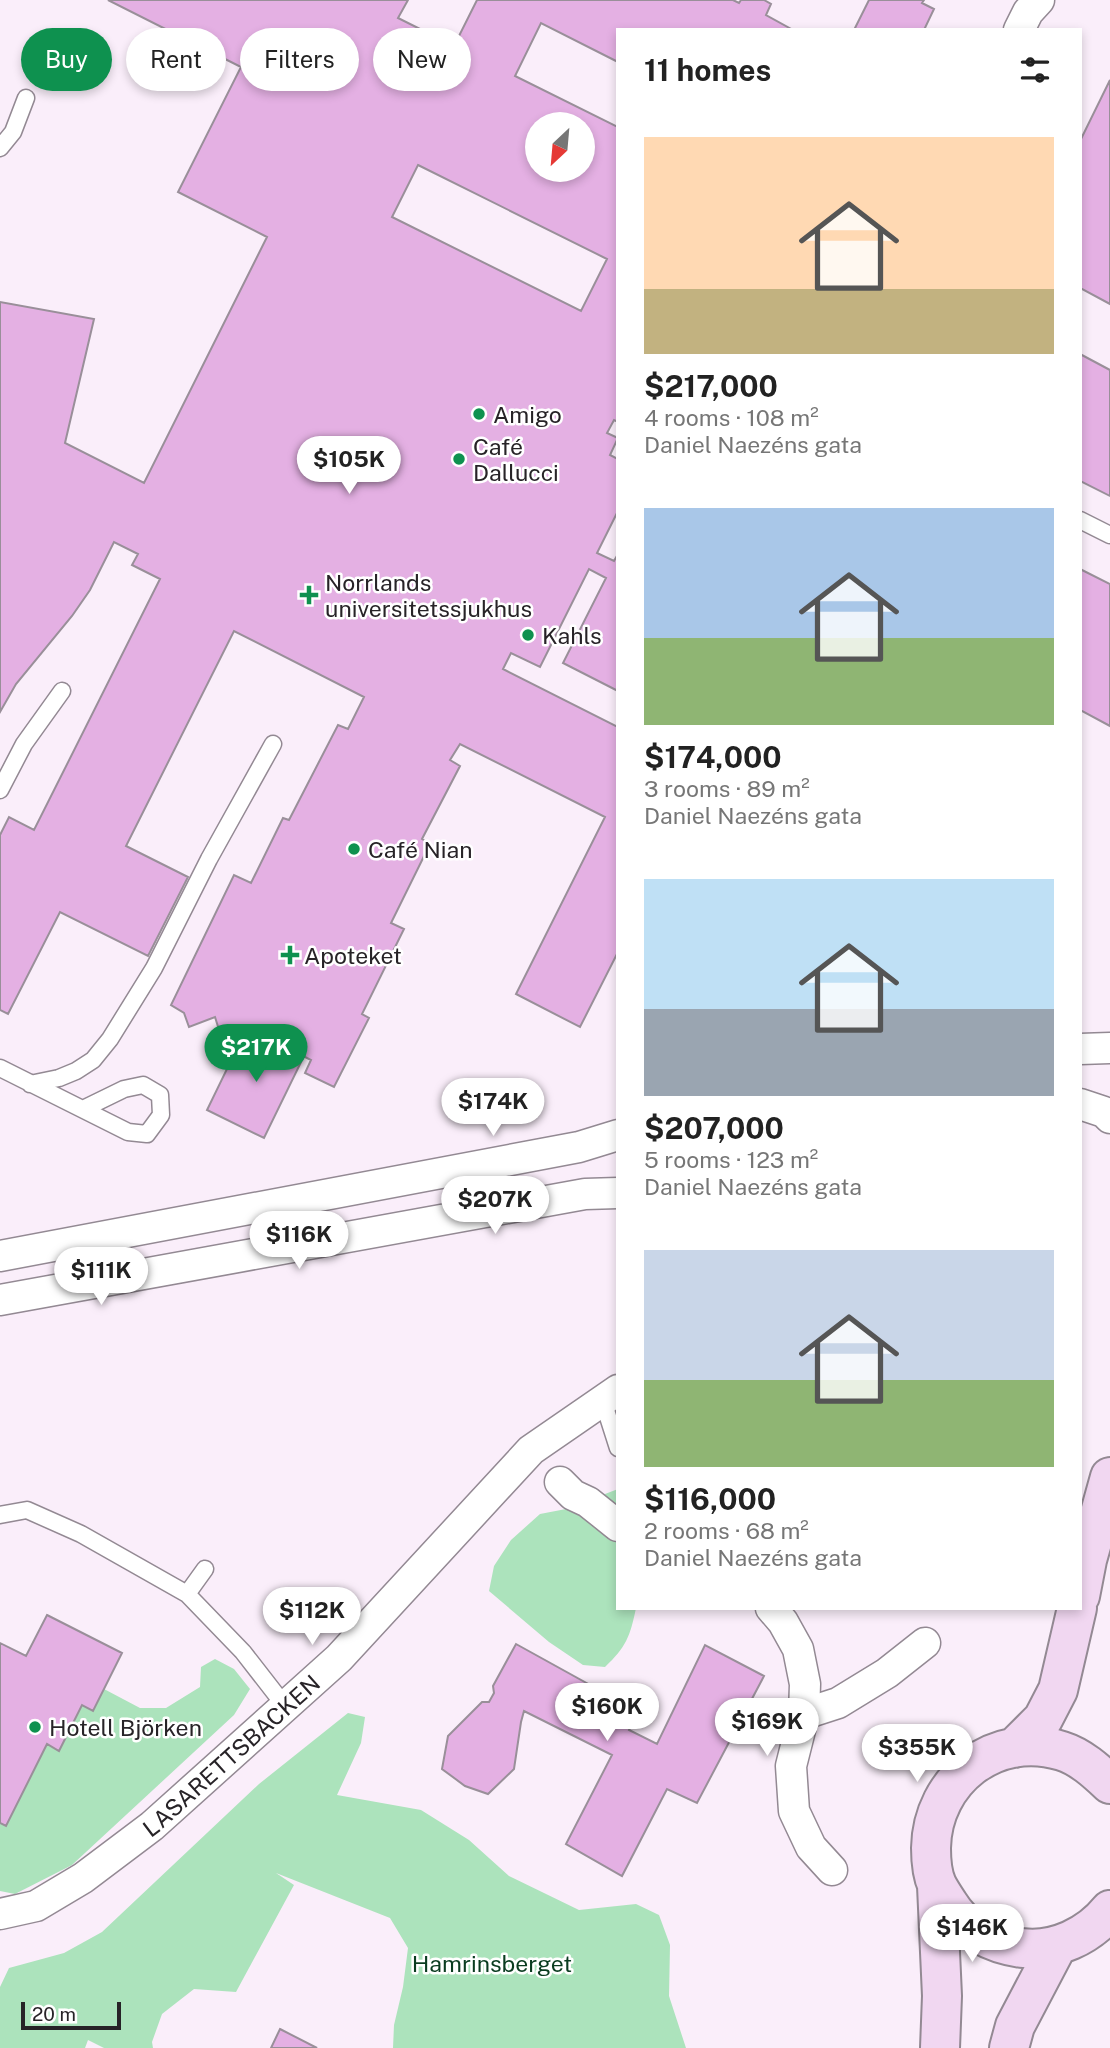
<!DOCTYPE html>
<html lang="en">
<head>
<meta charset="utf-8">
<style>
	body { margin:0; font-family:"Public Sans",sans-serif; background:#f6f6f6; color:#222; height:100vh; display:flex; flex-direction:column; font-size:26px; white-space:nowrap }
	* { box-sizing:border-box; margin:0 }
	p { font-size:23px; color:#767676 }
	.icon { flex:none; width:38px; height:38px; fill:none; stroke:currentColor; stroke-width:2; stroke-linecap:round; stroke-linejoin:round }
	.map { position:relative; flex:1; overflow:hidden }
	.sheet { position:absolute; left:616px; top:28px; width:466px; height:1582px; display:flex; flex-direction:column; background:#fff; border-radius:0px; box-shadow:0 4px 10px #0003 }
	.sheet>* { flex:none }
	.banner { position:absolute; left:21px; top:28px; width:490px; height:63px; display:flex; gap:14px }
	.needle { width:46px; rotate:206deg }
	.buttons { position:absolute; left:525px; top:112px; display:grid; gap:14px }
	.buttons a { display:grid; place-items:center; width:70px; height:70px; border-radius:50%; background:#fff; box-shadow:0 4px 10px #0003; font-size:35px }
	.scale { position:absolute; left:21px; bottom:18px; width:100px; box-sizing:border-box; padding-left:7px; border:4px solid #272327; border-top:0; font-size:19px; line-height:24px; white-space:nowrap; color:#272327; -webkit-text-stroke:5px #fff; paint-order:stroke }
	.price { position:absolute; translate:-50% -60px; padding:0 16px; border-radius:24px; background:#fff; color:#222; font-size:23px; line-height:46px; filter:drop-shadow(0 2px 4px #0008) }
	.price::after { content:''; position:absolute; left:50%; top:42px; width:21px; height:16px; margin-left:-10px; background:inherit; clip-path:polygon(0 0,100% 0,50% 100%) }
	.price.active { background:#0e914f; color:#fff }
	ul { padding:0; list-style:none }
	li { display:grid; align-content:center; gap:14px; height:371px; padding:0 28px }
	li span { display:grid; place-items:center; height:217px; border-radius:0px; color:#555 }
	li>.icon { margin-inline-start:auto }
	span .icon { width:126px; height:126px; fill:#fffc; stroke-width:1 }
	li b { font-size:30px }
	h2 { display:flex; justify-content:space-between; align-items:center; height:84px; padding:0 28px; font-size:30px }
	.chip { padding:0 24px; border-radius:32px; background:#fff; box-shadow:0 4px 10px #0003; font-size:24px; line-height:63px }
	.chip.active { background:#0e914f; color:#fff }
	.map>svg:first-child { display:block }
	.green { fill:#ace3bc }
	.building { fill:#e4b0e3; stroke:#998f99; stroke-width:2; fill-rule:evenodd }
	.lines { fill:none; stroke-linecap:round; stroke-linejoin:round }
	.lane-casing { stroke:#938993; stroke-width:19 }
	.street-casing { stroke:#938993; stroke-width:33 }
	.secondary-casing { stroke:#938993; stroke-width:42 }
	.lane { stroke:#fff; stroke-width:16 }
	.street { stroke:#fff; stroke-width:30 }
	.secondary { stroke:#f1d7f1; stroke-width:38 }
	.poi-dot { fill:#0e914f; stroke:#fff; stroke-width:2.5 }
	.labels { text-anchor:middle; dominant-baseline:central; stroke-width:5; stroke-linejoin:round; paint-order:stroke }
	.poi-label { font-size:23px; fill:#272327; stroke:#fff; text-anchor:start }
	.street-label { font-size:23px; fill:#272327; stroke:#fff }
	.park-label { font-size:23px; fill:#0a3c20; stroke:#fff }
</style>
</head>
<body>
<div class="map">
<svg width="1110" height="2048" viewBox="0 0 1110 2048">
	<rect width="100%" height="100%" fill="#faeefa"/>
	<path class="green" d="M618,1489V1608H636C630,1637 626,1647 605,1667L583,1665L549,1642L489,1591L494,1566L511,1540L540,1514L566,1509Z
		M215,1659L234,1669L250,1689L234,1715L72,1865L15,1894L0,1891V1823L47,1744L59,1750L82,1705L93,1710L104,1689L140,1708H166L200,1687L201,1667Z
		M348,1713L365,1717L361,1743L337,1795L421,1810L469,1840L509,1876L579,1910L636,1904L659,1915L670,1945L669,1996L686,2048H393L394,2025L403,1987L408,1948L390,1918L276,1873L294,1885L236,1992L194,1989L162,2014L152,2042L153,2048H104L88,2040L85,2048H0V1987L9,1968L64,1953L102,1932L259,1784Z"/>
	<path class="building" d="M108,0H408L398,18L454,46L477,0H733L739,3L741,0H764L771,4L766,15L793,30H618V62L541,23L515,76L618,127V422L614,420L607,433L618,438L610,455L618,459V511L597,553L614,561L618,554V691L563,663L606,578L589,569L540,667L511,653L503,669L618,727V952L580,1027L516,994L605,817L460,744L450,760L460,766L422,839L430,844L391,923L404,929L362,1014L369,1018L334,1087L305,1073L311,1060L260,1034L235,1040L220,1033L215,1017L189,1027L184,1013L171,1005L234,875L251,883L283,818L289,820L338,725L348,729L364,697L234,631L126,846L188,877L148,956L60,912L8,1014L0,1010V835L9,817L34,830L160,579L132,565L138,554L114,542L90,590L72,616L16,684L0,712V302L94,319L65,443L144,483L267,237L178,192L241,67ZM537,124H583V170H537ZM418,165L607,259L581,311L392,217Z
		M869,0H924L922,3L934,9L924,30H854Z
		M1110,80V304L1080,288V141Z
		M1080,354L1110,370V496L1080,481Z
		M1080,569L1110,584V726L1080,710Z
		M260,1034L304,1056L264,1138L207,1110L242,1038Z
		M47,1615L122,1653L93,1711L82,1705L59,1751L47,1744L6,1826L0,1823V1643L26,1656Z
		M516,1644L637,1711L629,1730L657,1744L705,1645L764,1676L697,1803L667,1789L622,1876L566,1844L612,1755L524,1711L521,1722L514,1769L488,1794L465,1786L442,1769L448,1736L482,1702H489L494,1693L493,1686Z
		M280,2029L317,2048H271Z"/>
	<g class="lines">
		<g class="lane-casing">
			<path id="lane" d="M0,148L13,132L26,98
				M1080,520L1110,535
				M0,790L24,744L62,691
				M0,1068L128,1132L147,1134L161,1115L160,1095L143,1085L124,1089L83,1109
				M30,1084L59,1078L76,1071L93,1060L110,1039L154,968L209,859L273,744
				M603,1401L618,1448
				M0,1515L27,1510L81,1534L187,1594L243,1652L285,1706
				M187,1594L205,1569"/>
		</g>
		<g class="street-casing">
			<g id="street">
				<path d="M1019,30L1028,12L1039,0"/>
				<path d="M1080,1049L1110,1048"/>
				<path d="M1080,1104L1104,1112L1110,1118"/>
				<path d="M0,1256L579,1147L618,1135"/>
				<path d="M0,1300L585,1194L618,1193"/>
				<path d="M560,1482L573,1495L588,1502L618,1526"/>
				<path d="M771,1608L783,1622L798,1649L805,1684L804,1714L791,1766L794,1811L811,1847L832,1870"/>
				<path d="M804,1714L838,1703L887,1673L925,1643"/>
				<path id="s1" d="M0,1914L36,1906L83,1878L152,1826L339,1658L531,1450L618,1390"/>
			</g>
		</g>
		<g class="secondary-casing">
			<path id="secondary" d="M1080,1596L1087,1560L1110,1477
				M1014,1748L1043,1719L1058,1690L1077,1608
				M1110,1784C1096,1771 1081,1757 1062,1751C995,1730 932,1780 931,1848C931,1860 932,1874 937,1885C940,1891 944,1897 948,1903C964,1929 991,1944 1022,1948C1055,1952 1089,1936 1110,1910
				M937,1886L942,1996L940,2048
				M1009,2048L1015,2026L1057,1946"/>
		</g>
		<use href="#lane" class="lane"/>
		<use href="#street" class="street"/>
		<use href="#secondary" class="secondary"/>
	</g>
	<g class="poi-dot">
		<circle cx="479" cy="414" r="7"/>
		<circle cx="459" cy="459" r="7"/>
		<path d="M305.5 584.5h7v7h7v7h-7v7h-7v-7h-7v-7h7z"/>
		<circle cx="528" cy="635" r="7"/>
		<circle cx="354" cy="849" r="7"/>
		<path d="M286.5 944.5h7v7h7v7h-7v7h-7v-7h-7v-7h7z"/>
		<circle cx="35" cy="1727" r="7"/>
	</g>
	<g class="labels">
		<g class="poi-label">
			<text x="493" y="414">Amigo</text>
			<text x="473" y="446">Café<tspan x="473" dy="26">Dallucci</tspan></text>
			<text x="325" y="582">Norrlands<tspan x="325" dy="26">universitetssjukhus</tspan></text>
			<text x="542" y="635">Kahls</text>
			<text x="368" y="849">Café Nian</text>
			<text x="304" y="955">Apoteket</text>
			<text x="49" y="1727">Hotell Björken</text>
		</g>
		<g class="street-label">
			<text stroke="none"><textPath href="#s1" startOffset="284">LASARETTSBACKEN</textPath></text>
		</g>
		<g class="park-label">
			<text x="492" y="1963">Hamrinsberget</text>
		</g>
	</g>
</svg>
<div class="buttons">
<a><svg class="needle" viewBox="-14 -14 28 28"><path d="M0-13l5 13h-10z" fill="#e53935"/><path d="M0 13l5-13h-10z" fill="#767676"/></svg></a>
</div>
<div class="scale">20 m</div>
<b class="price" style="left:349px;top:496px">$105K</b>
<b class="price active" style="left:256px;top:1084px">$217K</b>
<b class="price" style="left:493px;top:1138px">$174K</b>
<b class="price" style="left:495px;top:1236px">$207K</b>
<b class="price" style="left:299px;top:1271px">$116K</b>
<b class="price" style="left:101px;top:1307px">$111K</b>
<b class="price" style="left:312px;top:1647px">$112K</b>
<b class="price" style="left:607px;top:1743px">$160K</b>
<b class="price" style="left:767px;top:1758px">$169K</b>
<b class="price" style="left:917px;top:1784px">$355K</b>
<b class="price" style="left:972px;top:1964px">$146K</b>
<div class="banner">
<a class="chip active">Buy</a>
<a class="chip">Rent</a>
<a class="chip">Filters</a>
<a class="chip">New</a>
</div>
<section class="sheet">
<h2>11 homes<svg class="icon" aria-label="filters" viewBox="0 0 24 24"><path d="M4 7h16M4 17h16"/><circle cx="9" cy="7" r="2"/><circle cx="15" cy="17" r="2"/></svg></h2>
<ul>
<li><span style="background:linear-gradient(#ffd9b3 70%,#c2b280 0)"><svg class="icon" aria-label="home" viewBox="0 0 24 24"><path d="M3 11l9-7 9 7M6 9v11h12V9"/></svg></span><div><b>$217,000</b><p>4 rooms · 108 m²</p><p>Daniel Naezéns gata</p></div></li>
<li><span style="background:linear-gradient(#a9c7e8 60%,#8fb573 0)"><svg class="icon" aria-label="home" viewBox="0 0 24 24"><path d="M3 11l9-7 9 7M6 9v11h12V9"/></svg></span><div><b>$174,000</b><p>3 rooms · 89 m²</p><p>Daniel Naezéns gata</p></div></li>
<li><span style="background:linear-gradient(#bfe0f5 60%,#9aa5b1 0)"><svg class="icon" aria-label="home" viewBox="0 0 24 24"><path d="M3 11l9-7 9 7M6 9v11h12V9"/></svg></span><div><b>$207,000</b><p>5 rooms · 123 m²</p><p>Daniel Naezéns gata</p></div></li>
<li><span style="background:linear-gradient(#c9d6e8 60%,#8fb573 0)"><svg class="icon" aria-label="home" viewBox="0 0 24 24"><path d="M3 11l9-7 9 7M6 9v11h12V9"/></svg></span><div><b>$116,000</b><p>2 rooms · 68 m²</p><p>Daniel Naezéns gata</p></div></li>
</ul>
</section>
</div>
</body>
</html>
